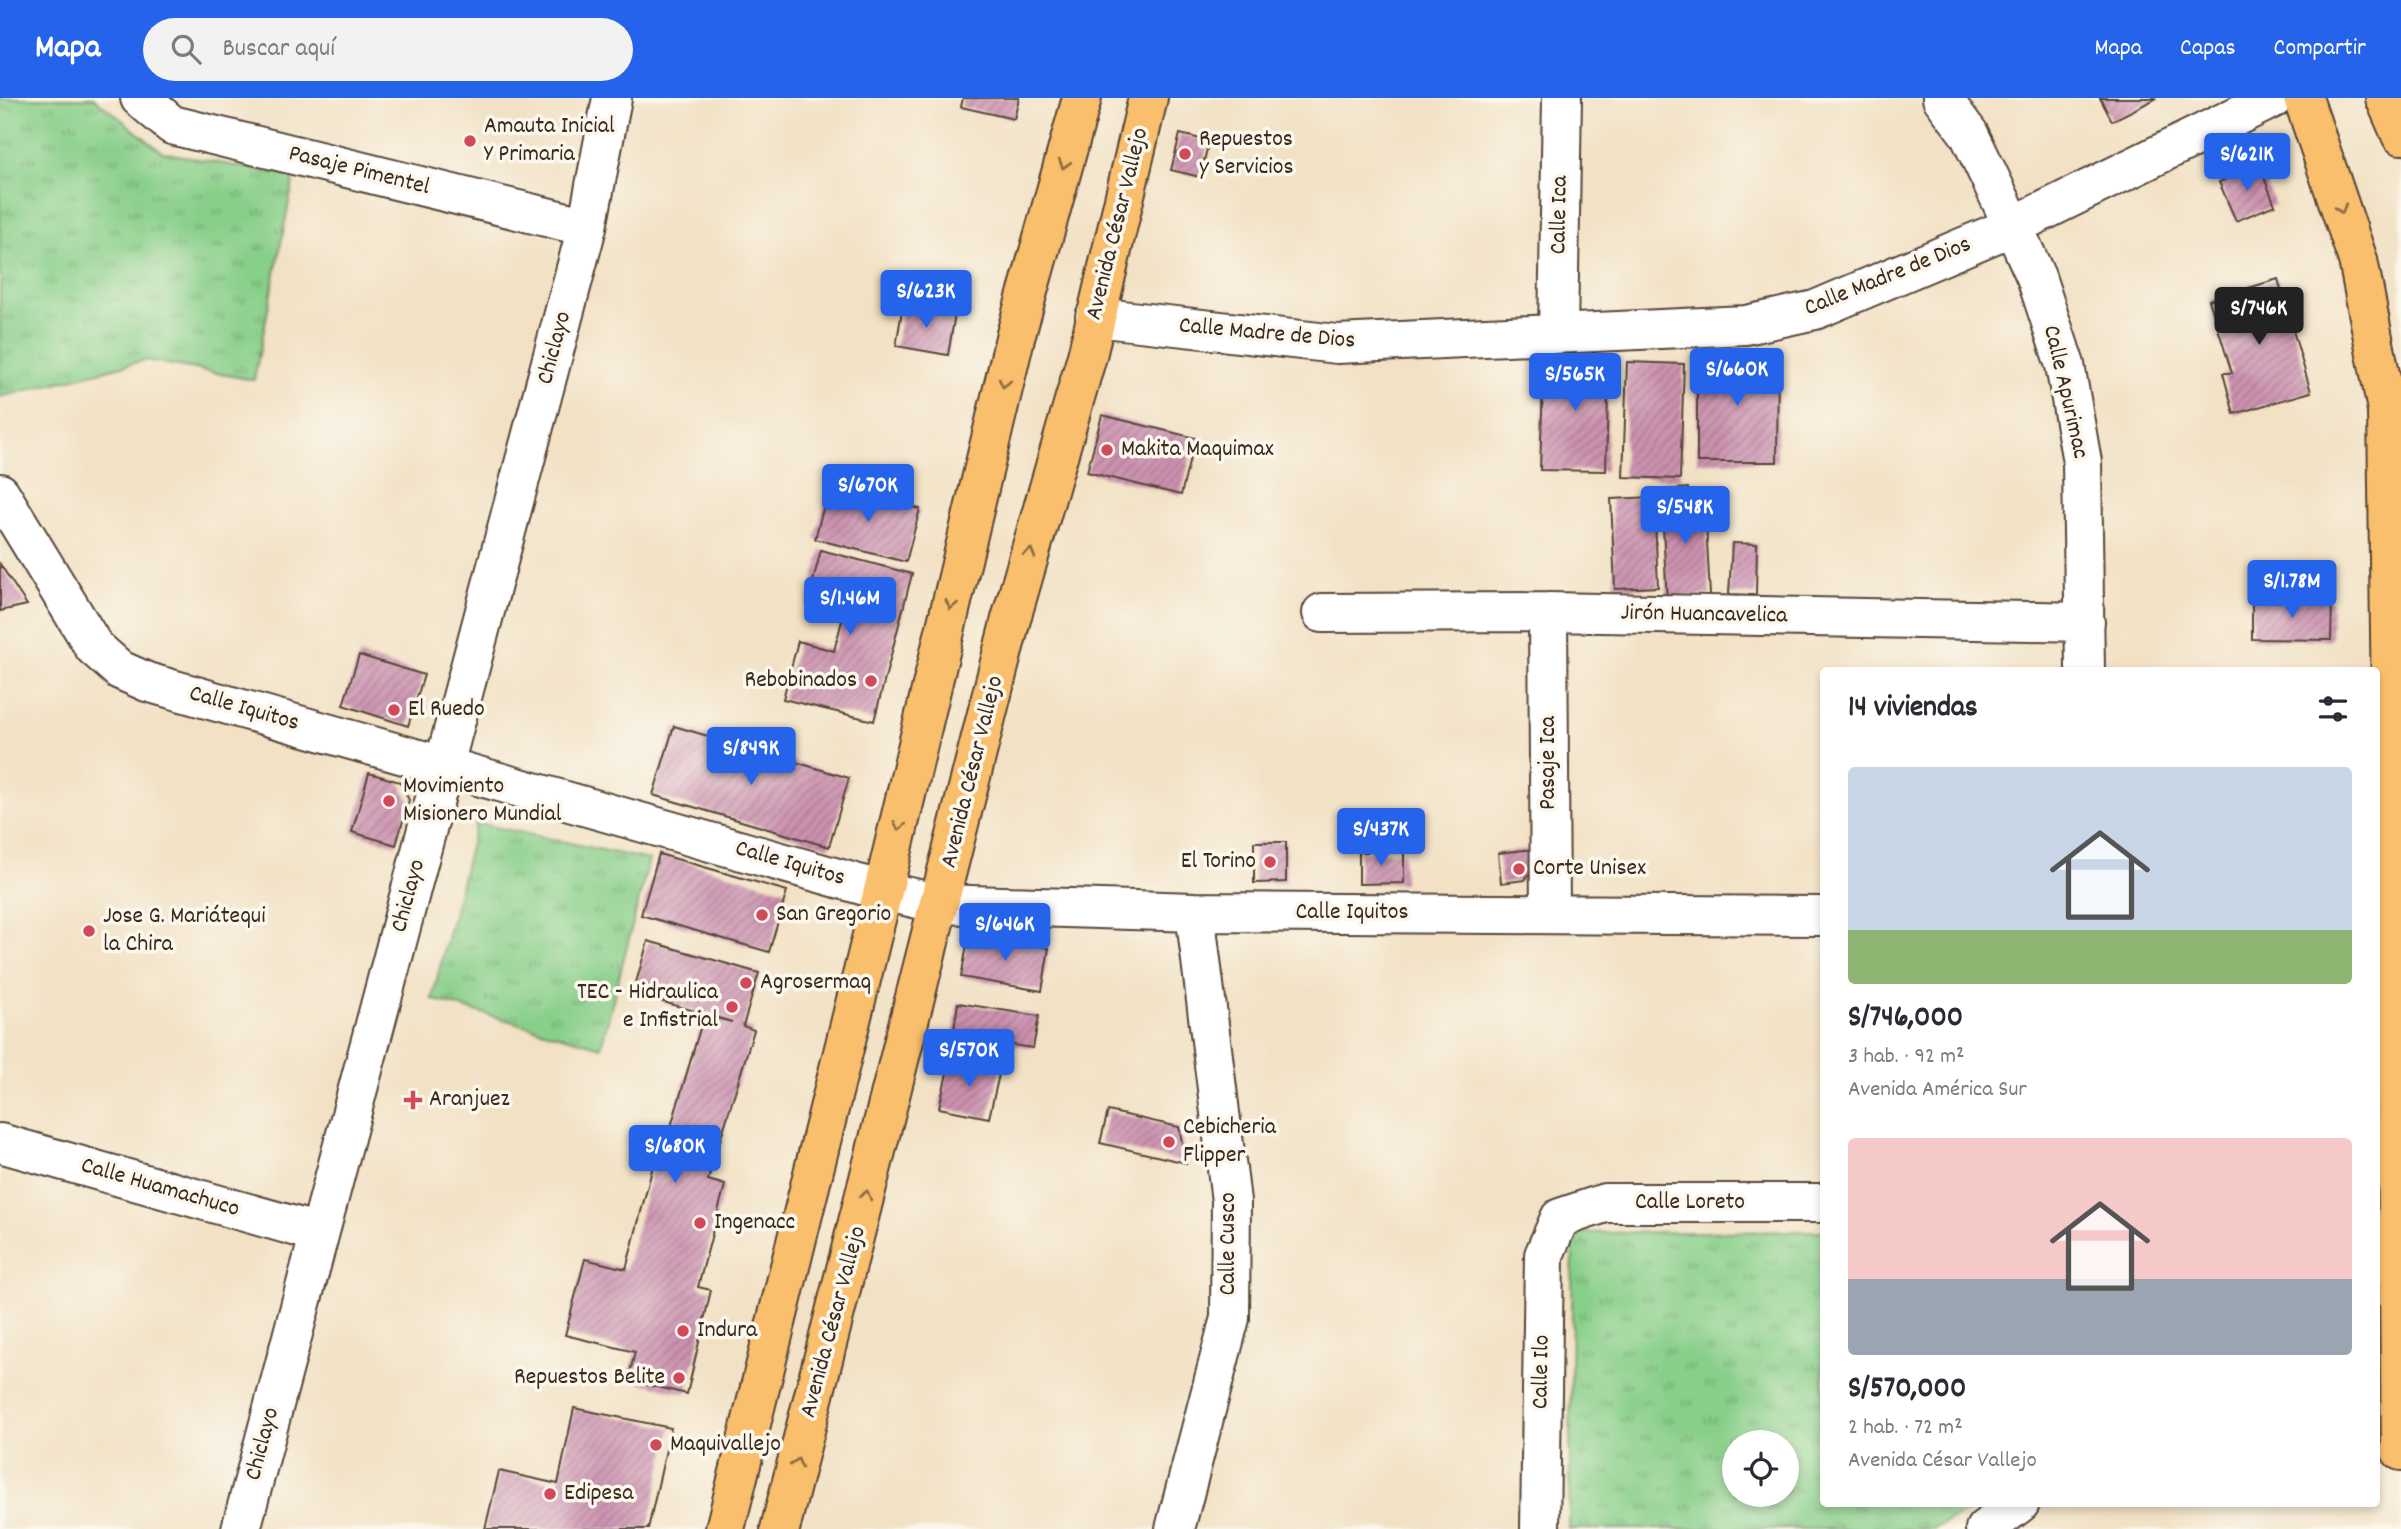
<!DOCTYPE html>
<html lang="es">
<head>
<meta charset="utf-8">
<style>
	body { margin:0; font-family:Dekko,sans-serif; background:#f2f2f3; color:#2b2b33; height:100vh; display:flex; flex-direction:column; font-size:26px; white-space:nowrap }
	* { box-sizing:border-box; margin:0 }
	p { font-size:23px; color:#7c7c81 }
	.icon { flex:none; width:38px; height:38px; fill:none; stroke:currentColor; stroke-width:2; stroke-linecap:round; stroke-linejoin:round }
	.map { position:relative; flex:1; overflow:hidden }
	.side { position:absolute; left:1820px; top:569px; width:560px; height:840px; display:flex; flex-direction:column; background:#fff; border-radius:7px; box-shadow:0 4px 10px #0003 }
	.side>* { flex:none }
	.fabs { position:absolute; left:1722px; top:1332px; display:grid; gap:14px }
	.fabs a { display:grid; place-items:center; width:77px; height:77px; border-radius:50%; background:#fff; box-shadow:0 4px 10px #0003; font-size:35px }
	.price { position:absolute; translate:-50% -60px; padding:0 16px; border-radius:7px; background:#2563eb; color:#fff; font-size:23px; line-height:46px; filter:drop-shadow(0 2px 4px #0008) }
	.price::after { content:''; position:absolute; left:50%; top:42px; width:21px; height:16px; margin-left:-10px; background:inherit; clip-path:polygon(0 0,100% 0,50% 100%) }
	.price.current { background:#222; color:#fff }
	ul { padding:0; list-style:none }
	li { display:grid; align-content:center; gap:14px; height:371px; padding:0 28px }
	li span { display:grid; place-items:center; height:217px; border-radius:7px; color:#555 }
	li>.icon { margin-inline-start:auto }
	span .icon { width:126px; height:126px; fill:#fffc; stroke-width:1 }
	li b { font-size:30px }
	h2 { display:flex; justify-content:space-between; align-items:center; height:84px; padding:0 28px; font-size:30px }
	header { display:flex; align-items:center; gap:42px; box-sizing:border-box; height:98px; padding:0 35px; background:#2563eb; color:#fff }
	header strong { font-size:33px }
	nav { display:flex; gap:38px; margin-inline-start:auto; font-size:24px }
	.search { width:490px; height:63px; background:#f2f2f3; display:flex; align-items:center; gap:18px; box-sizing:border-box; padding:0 24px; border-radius:38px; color:#7c7c81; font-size:26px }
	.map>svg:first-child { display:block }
	.park { fill:url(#park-tufts); stroke:#627c54; stroke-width:2; fill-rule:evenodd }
	.building { fill:url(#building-hatch) }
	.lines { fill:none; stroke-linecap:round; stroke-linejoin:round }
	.minor-casing { stroke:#564537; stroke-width:42 }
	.major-casing { stroke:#564537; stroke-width:42 }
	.minor { stroke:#fff; stroke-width:38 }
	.major { stroke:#f9bf6d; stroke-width:38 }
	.oneway { stroke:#906d42 }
	.poi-dot { fill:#d1495b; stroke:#fbf7ec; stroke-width:2.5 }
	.labels { text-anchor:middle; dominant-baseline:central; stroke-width:7; stroke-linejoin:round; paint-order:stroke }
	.poi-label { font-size:24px; fill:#3b2a1e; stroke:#fbf7ec; text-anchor:start }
	.street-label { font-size:24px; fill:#3b2a1e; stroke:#fbf7ec }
</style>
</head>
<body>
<header>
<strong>Mapa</strong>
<div class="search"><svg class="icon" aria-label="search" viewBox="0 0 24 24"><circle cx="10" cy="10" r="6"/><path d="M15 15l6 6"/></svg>Buscar aquí</div>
<nav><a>Mapa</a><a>Capas</a><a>Compartir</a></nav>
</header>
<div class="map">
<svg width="2401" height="1431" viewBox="0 0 2401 1431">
	<defs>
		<pattern id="park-tufts" width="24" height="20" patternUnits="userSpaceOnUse" patternTransform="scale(1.75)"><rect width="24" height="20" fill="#88cf89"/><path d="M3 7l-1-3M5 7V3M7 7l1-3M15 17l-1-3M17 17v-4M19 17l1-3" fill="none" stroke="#70a86f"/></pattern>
		<pattern id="building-hatch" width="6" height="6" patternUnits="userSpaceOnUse" patternTransform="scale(1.75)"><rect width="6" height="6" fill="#cc92b0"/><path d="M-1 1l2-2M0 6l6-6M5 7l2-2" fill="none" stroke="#a7778f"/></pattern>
	</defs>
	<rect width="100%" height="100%" fill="#fbf7ec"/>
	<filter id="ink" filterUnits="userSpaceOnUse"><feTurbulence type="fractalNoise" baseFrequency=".0143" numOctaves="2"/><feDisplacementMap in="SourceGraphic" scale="14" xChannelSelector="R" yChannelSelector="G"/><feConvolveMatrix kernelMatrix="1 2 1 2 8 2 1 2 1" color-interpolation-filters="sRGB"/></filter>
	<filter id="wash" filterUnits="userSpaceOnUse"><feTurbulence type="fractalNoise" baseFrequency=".00686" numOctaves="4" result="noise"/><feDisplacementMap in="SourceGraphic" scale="28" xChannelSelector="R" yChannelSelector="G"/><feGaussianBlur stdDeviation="1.57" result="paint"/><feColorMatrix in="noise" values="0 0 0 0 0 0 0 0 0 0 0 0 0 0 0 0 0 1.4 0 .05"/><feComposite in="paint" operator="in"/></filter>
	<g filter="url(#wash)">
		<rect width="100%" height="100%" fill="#f2e1c4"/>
		<path class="park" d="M0,0H94L162,54L294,79L254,282L146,262L0,299Z
			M476,725L649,762L601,949L432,901Z
			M1823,1133L1824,1405H1978L1966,1414L1933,1431H1569L1573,1135ZM1734,1344H1787V1396H1734Z"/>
		<g id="blocks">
			<path class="building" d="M963,0H1019L1014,21L961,9Z
				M2100,0H2157L2112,23Z
				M1180,36L1209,43L1200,79L1171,72Z
				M2259,67L2275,107L2236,123L2219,84Z
				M2278,181L2311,294L2234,316L2223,275H2232L2209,202Z
				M903,207L955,216L948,257L896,248Z
				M1544,256L1609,257L1606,373L1540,372Z
				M1697,257H1778L1777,364H1697Z
				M1627,264L1684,266L1680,381L1623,379Z
				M1102,317L1195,340L1181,397L1087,374Z
				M829,388L920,411L906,464L815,441Z
				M1688,390L1689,409L1705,408L1710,497L1689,498L1667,504L1661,392Z
				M1654,399L1658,489L1615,491L1611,401Z
				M1732,445L1757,446L1756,497L1729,496Z
				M821,452L912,476L874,623L783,601L798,543L834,553L844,515L807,506Z
				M0,466L27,507L0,513Z
				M2252,502H2332L2331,542L2252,541Z
				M359,557L424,577L408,628L343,607Z
				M674,628L849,680L829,749L653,697Z
				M369,675L400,684L409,702L396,747L352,734Z
				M1254,744H1286V784L1254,785Z
				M1535,751L1536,765L1525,782L1501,785L1498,755Z
				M1359,754H1404V785L1359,786Z
				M659,756L787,793L769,854L641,817Z
				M969,837L1049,850L1042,893L961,879Z
				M648,843L759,875L743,928L754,932L708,1082L725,1087L698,1189L711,1192L687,1296L628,1282L635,1254L565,1237L585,1161L626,1171L653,1068L659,1069L704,917L732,924L633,895Z
				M958,905L1039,918L1033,950L953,938Z
				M950,962L1000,972L989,1020L939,1010Z
				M1108,1013L1179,1029L1186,1065L1100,1045Z
				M574,1310L671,1330L648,1431H485L499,1373L558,1386Z"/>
		</g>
	</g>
	<g filter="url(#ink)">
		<use href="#blocks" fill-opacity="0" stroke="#564537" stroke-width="2"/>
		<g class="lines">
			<g class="minor-casing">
				<path id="minor" d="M140,0L172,27L587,129
					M1942,0L1969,36L2013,128L2036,179L2065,267L2082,364L2085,572
					M1095,219L1337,246L1746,227L1815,212L2013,128L2274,0
					M1558,235L1562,0
					M0,395L94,549L120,572L147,584L883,793L940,806L1195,814L1824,818
					M1548,514L1550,816
					M1322,515L1548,514L2085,524
					M0,1045L319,1135
					M241,1431L587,129L612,0
					M1175,1431L1230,1220L1231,1103L1195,814
					M1540,1431L1544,1157L1560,1120L1605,1105H1824
					M1985,1431L2020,1405"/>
			</g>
			<g class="major-casing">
				<path id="major" d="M2303,0L2358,162L2387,312L2401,1353
					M2385,0L2401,37
					M725,1431L883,793L1015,240L1082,0
					M780,1431L1011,521L1087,258L1148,0"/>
			</g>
			<use href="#minor" class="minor"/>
			<use href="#major" class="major"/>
		</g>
		<defs><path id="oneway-chevron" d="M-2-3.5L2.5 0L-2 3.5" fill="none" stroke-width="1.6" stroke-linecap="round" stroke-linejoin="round" transform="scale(1.75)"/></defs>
		<g class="oneway">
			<use href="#oneway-chevron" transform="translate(1064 66) rotate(106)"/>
			<use href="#oneway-chevron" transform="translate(2341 111) rotate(72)"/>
			<use href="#oneway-chevron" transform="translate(1004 285) rotate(104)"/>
			<use href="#oneway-chevron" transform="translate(1030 455) rotate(-74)"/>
			<use href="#oneway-chevron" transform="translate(951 507) rotate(103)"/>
			<use href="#oneway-chevron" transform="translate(899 728) rotate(103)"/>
			<use href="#oneway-chevron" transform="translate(866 1097) rotate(-75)"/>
			<use href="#oneway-chevron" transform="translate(797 1365) rotate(-76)"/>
		</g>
	</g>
	<g class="poi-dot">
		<circle cx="470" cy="43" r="7"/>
		<circle cx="1185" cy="56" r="7"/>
		<circle cx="1107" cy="352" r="7"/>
		<circle cx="871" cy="583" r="7"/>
		<circle cx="394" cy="612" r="7"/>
		<circle cx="389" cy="703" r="7"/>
		<circle cx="1270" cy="764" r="7"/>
		<circle cx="1519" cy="771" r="7"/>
		<circle cx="762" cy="817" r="7"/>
		<circle cx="89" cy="833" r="7"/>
		<circle cx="746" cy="885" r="7"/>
		<circle cx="732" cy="909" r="7"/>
		<path d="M409.5 991.5h7v7h7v7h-7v7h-7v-7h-7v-7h7z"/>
		<circle cx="1169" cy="1044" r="7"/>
		<circle cx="700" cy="1125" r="7"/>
		<circle cx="683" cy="1233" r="7"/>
		<circle cx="679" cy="1280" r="7"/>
		<circle cx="656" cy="1347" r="7"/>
		<circle cx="550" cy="1396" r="7"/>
	</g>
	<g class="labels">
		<g class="poi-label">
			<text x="484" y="29">Amauta Inicial<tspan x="484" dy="28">Y Primaria</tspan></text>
			<text x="1199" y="42">Repuestos<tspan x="1199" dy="28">y Servicios</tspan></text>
			<text x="1121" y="352">Makita Maquimax</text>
			<text x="857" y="583" text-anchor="end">Rebobinados</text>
			<text x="408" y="612">El Ruedo</text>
			<text x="403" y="689">Movimiento<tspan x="403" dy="28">Misionero Mundial</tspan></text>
			<text x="1256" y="764" text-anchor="end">El Torino</text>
			<text x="1533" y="771">Corte Unisex</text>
			<text x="776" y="817">San Gregorio</text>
			<text x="103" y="819">Jose G. Mariátequi<tspan x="103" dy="28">la Chira</tspan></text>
			<text x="760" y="885">Agrosermaq</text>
			<text x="718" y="895" text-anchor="end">TEC - Hidraulica<tspan x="718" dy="28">e Infistrial</tspan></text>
			<text x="429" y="1002">Aranjuez</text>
			<text x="1183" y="1030">Cebicheria<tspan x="1183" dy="28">Flipper</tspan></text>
			<text x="714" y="1125">Ingenacc</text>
			<text x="697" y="1233">Indura</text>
			<text x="665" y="1280" text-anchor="end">Repuestos Belite</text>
			<text x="670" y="1347">Maquivallejo</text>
			<text x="564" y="1396">Edipesa</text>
		</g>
		<g class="street-label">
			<text transform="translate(359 73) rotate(14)">Pasaje Pimentel</text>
			<text transform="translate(1560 117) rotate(-89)">Calle Ica</text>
			<text transform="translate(1118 126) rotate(-76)">Avenida César Vallejo</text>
			<text transform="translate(1888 179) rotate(-22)">Calle Madre de Dios</text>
			<text transform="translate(1267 236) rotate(5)">Calle Madre de Dios</text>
			<text transform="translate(555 250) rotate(-75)">Chiclayo</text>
			<text transform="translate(2065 294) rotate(77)">Calle Apurimac</text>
			<text transform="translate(1704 517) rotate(1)">Jirón Huancavelica</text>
			<text transform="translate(244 611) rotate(16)">Calle Iquitos</text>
			<text transform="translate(1549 665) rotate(-90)">Pasaje Ica</text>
			<text transform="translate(973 674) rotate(-76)">Avenida César Vallejo</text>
			<text transform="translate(790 766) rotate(16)">Calle Iquitos</text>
			<text transform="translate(409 798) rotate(-75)">Chiclayo</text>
			<text x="1352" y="815">Calle Iquitos</text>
			<text transform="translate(160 1090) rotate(16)">Calle Huamachuco</text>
			<text x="1690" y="1105">Calle Loreto</text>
			<text transform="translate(1229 1146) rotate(-90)">Calle Cusco</text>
			<text transform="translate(834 1224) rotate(-75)">Avenida César Vallejo</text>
			<text transform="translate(1542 1274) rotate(-89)">Calle Ilo</text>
			<text transform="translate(263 1346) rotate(-75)">Chiclayo</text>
		</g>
	</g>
</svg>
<div class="fabs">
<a><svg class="icon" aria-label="locate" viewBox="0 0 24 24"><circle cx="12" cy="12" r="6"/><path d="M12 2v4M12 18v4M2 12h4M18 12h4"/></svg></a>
</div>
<b class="price" style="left:2247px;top:95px">S/621K</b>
<b class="price" style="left:926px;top:232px">S/623K</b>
<b class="price current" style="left:2259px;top:249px">S/746K</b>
<b class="price" style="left:1737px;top:310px">S/660K</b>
<b class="price" style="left:1575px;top:315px">S/565K</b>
<b class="price" style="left:868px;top:426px">S/670K</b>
<b class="price" style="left:1685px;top:448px">S/548K</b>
<b class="price" style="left:2292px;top:522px">S/1.78M</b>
<b class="price" style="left:850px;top:539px">S/1.46M</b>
<b class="price" style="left:751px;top:689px">S/849K</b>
<b class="price" style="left:1381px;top:770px">S/437K</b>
<b class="price" style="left:1005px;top:865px">S/646K</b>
<b class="price" style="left:969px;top:991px">S/570K</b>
<b class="price" style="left:675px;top:1087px">S/680K</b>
<section class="side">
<h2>14 viviendas<svg class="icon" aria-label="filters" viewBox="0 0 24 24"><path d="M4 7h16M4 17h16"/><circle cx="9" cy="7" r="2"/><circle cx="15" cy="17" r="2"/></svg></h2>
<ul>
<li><span style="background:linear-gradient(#c9d6e8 75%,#8fb573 0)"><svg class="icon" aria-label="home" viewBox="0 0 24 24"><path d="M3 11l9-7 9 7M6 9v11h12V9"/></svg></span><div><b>S/746,000</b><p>3 hab. · 92 m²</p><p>Avenida América Sur</p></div></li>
<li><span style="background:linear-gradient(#f6c9c9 65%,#9aa5b1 0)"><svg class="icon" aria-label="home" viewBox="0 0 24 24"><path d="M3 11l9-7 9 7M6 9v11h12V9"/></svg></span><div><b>S/570,000</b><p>2 hab. · 72 m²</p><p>Avenida César Vallejo</p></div></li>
</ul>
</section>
</div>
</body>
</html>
